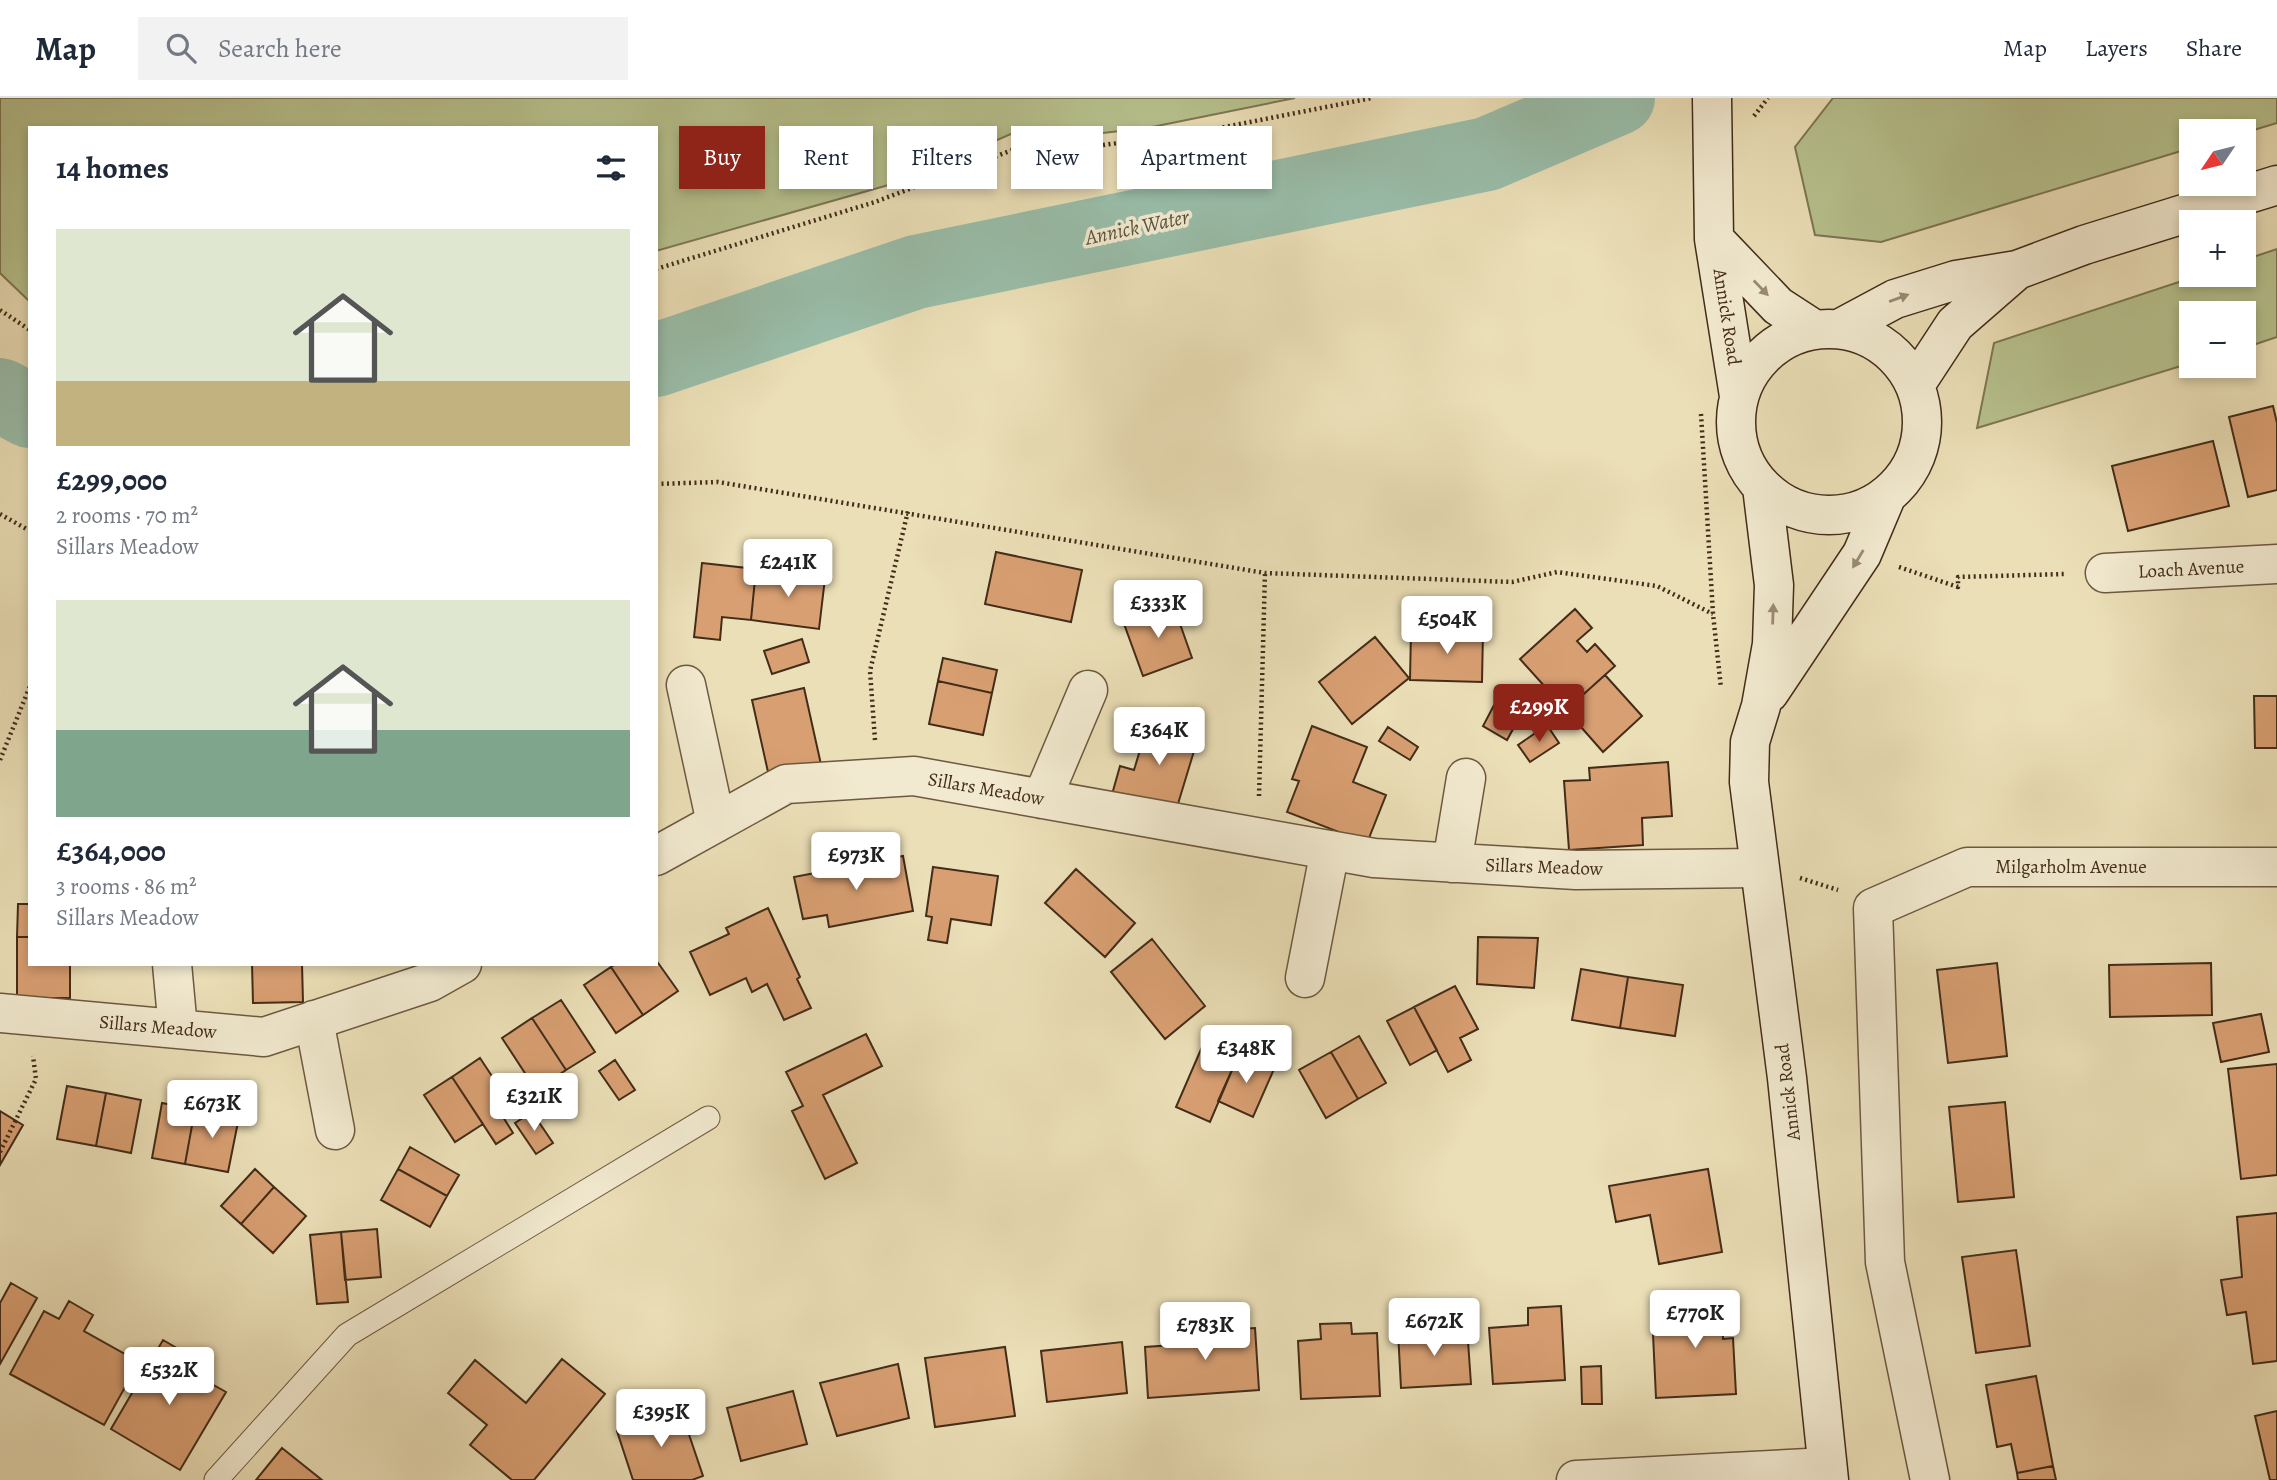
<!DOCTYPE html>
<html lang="en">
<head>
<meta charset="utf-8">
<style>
	body { margin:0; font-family:Alegreya,serif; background:#f2f2f3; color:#1f2937; height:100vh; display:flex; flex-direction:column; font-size:26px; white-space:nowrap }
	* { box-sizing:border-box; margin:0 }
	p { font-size:23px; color:#747a83 }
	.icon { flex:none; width:38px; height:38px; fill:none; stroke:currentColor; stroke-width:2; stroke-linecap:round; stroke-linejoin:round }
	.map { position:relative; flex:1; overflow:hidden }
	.details { position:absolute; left:28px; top:28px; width:630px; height:840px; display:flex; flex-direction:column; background:#fff; border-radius:0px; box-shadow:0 4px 10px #0003 }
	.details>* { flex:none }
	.hud { position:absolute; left:679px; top:28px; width:665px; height:63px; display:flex; gap:14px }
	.needle { width:46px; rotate:235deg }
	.fabs { position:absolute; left:2179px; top:21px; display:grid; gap:14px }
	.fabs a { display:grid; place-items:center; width:77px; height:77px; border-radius:0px; background:#fff; box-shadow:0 4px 10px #0003; font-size:35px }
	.price { position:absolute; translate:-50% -60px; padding:0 16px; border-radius:7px; background:#fff; color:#222; font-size:23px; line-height:46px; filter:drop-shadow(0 2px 4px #0008) }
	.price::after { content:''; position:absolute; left:50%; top:42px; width:21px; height:16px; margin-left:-10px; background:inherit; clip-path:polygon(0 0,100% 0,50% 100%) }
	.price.selected { background:#8f2418; color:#fff }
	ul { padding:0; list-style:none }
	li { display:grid; align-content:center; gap:14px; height:371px; padding:0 28px }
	li span { display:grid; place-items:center; height:217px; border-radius:0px; color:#555 }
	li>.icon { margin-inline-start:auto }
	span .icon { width:126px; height:126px; fill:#fffc; stroke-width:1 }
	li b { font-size:30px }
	h2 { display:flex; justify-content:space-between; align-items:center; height:84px; padding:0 28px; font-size:30px }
	.pill { padding:0 24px; border-radius:0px; background:#fff; box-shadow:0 4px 10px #0003; font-size:24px; line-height:63px }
	.pill.selected { background:#8f2418; color:#fff }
	header { display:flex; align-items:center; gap:42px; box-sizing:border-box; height:98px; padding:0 35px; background:#fff; border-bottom:2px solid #e0e1e3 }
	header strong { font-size:33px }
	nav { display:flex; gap:38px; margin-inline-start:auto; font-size:24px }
	.search { width:490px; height:63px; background:#f2f2f3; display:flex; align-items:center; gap:18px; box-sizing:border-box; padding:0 24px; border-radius:0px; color:#747a83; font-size:26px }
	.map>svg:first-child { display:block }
	.green { fill:#b7c28e; stroke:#7d7754; stroke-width:2 }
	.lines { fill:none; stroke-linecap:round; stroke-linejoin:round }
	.river { stroke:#99bda9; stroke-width:74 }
	.building { fill:#d89f72; stroke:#432c19; stroke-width:2 }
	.lane-casing { stroke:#6d5940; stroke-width:25 }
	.street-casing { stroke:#6d5940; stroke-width:41 }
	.secondary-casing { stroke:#432c19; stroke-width:41 }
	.path { stroke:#432c19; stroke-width:4.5; stroke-dasharray:2 3.5; stroke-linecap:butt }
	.lane { stroke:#f2ead0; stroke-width:23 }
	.street { stroke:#f2ead0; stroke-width:38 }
	.secondary { stroke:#f2ead0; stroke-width:38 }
	.oneway { fill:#9a8b74 }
	.labels { text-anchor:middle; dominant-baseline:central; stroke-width:7; stroke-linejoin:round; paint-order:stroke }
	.street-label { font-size:19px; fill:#432c19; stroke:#f2ead0 }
	.water-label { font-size:21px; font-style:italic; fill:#58503d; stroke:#f2ead0 }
</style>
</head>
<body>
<header>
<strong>Map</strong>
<div class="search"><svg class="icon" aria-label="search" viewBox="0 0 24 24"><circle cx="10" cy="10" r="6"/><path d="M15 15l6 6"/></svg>Search here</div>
<nav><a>Map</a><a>Layers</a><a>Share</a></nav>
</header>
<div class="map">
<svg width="2277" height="1382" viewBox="0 0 2277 1382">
	<rect width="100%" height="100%" fill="#ebdfb7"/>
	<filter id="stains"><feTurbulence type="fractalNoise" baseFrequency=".00286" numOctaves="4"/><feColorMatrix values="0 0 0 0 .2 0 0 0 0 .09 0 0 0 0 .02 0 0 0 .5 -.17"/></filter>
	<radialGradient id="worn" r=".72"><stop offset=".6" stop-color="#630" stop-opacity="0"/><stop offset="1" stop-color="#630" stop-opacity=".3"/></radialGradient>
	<path class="green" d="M0,0H1295L1147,30L1085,37L1027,29L906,82L656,153V30H30V204L0,175Z
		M1833,0H2277V25L2244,35L2191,33V50L1881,144L1815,137L1795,49Z
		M2277,151V239L2244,250V215H2191V265L1977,330L1994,245L2200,177H2244V162Z"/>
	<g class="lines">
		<path class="river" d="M656,262L916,174L1487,56L1618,0
			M0,297L30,313"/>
	</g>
	<path class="building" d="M2273,308L2277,325V392L2248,399L2229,319Z
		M2213,343L2229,408L2128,433L2112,368Z
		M996,454L1082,472L1071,524L985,506Z
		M702,465L756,471L751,522L722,519L720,542L694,539Z
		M756,471L825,480L819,531L751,522Z
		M1173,506L1192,560L1143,578L1123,523Z
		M1575,511L1592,530L1577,543L1587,554L1595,546L1615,568L1566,612L1520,561Z
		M1411,533H1483L1482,584L1410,582Z
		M1375,539L1409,580L1352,626L1319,584Z
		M802,541L809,564L772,576L764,553Z
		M943,560L997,572L992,595L938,583Z
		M1605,577L1642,618L1603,654L1566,612Z
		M938,583L992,595L983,637L929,626Z
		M804,590L822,671L770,683L752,602Z
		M1503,590L1528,604L1507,642L1483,628Z
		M2254,598H2277V650H2255Z
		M1151,616L1201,630L1174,719L1111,700L1120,668L1134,672Z
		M1547,627L1559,645L1530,664L1518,647Z
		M1312,628L1367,649L1353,684L1386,697L1367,745L1287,714L1299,683L1292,681Z
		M1388,629L1418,649L1410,662L1379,643Z
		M1668,664L1672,718L1642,720L1643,747L1569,752L1564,683L1590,682L1589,670Z
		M903,758L913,813L829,829L827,817L803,821L794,779Z
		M933,769L998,778L991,827L951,821L947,845L928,842L932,819L926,818Z
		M1076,771L1135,825L1105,859L1045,805Z
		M18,806H30V839H17Z
		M768,810L800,879L797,881L811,910L784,922L767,886L752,894L746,880L710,897L690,854L729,836L726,830Z
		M17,839H30V866H70V900H17Z
		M1478,839L1538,840L1534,890L1477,886Z
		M1152,841L1205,908L1165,941L1111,874Z
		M656,862L678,893L643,917L611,869L616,866H656Z
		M1997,865L2007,958L1948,965L1937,872Z
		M2211,865L2212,917L2110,919L2109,867Z
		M252,866H302L303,904L253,905Z
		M611,869L643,917L616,935L584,887Z
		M1581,871L1628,879L1620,930L1572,922Z
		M1628,879L1683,887L1675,938L1620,930Z
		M1455,888L1478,931L1460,940L1471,962L1448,974L1414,909Z
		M561,902L595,954L566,972L532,920Z
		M1414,909L1437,952L1410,967L1387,923Z
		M2261,916L2269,954L2221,964L2213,925Z
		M532,920L566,972L536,992L502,940Z
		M866,936L882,968L823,997L857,1065L825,1081L792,1013L803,1008L786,974Z
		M1359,938L1386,985L1358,1001L1331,954Z
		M1205,942L1239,956L1210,1024L1176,1009Z
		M1331,954L1358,1001L1326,1020L1299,972Z
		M1239,956L1274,971L1253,1019L1218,1003Z
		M480,960L511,1007L500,1014L513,1035L496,1046L452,979Z
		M615,962L635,992L619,1002L599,973Z
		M2277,966V1077L2241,1081L2228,971Z
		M452,979L483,1026L455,1044L424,997Z
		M67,988L106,995L96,1048L57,1041Z
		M106,995L141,1002L131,1055L96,1048Z
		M2005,1004L2014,1099L1958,1104L1949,1009Z
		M162,1005L195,1011L185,1066L152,1060Z
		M195,1011L239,1019L228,1074L185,1066Z
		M0,1013L23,1027L0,1067Z
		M532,1014L553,1045L536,1056L515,1025Z
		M410,1049L459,1077L447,1098L398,1071Z
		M255,1071L274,1089L241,1126L221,1108Z
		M398,1071L447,1098L430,1129L381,1102Z
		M1708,1071L1722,1154L1659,1166L1650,1117L1616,1124L1609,1088Z
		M274,1089L306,1118L273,1155L241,1126Z
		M2277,1115V1263L2253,1266L2246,1214L2227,1217L2221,1182L2242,1179L2237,1119Z
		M377,1131L381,1179L345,1182L341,1134Z
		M341,1134L348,1204L317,1206L310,1137Z
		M2016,1152L2030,1248L1976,1255L1962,1159Z
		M11,1185L37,1200L0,1266V1205Z
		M1721,1195L1723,1241L1733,1240L1736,1296L1656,1300L1653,1236L1672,1235L1670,1197Z
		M69,1203L93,1217L84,1233L139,1264L104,1327L10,1276L44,1213L59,1221Z
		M1561,1208L1565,1282L1493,1286L1489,1230L1528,1227V1210Z
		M1238,1222L1239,1231L1255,1230L1259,1292L1148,1300L1145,1249L1188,1246L1186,1225Z
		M1351,1225L1352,1236L1377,1235L1380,1298L1301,1301L1298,1243L1321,1241L1320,1226Z
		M1467,1229L1471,1286L1401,1290L1398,1233Z
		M163,1242L194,1260L187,1272L226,1294L180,1372L111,1331Z
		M1122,1244L1127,1295L1047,1304L1041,1253Z
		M1005,1249L1015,1318L935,1329L925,1260Z
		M562,1261L605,1296L534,1382H512L470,1347L487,1327L448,1295L475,1262L526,1305Z
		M898,1266L909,1320L837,1338L820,1285Z
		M1601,1268L1602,1306H1582L1581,1269Z
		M2036,1278L2053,1368L2017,1375L2011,1346L1997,1349L1986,1287Z
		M793,1293L807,1346L741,1363L727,1310Z
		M680,1310L703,1378L692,1382H633L617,1333Z
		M2277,1313V1382H2270L2255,1318Z
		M282,1350L322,1382H256Z
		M2053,1368L2056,1382H2018L2017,1375Z"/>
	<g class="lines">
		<g class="lane-casing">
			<path id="lane" d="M216,1382L347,1237L708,1020"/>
		</g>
		<g class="street-casing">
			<path id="street" d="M2105,475L2277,466
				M686,587L716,725
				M1042,701L1088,592
				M656,758L786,686L914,678L1374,760L1576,772L1759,770
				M1452,765L1466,680
				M172,866L178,931
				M1305,880L1330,752
				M0,915L264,939L430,884L462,866
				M314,922L335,1032
				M1576,1382L1827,1369
				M1930,1382L1885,1164L1873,810L1967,769H2277"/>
		</g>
		<g class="secondary-casing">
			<path id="secondary" d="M1712,0L1714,141L1739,298
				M1714,141L1778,208L1815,232
				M1839,231L1895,201L1956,182L2017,172L2084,147L2277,87
				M1736 324a93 93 0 1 1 186 0a93 93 0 1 1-186 0Z
				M1915,287L1955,226L2017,172
				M1762,389L1774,487L1772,546L1761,608L1750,644L1749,684L1787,980L1829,1382
				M1769,595L1862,456L1886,399"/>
		</g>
		<path class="path" d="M1754,18L1768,0
			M656,171L875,104L1023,48L1081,50L1194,35L1372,0
			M0,212L30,232
			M1701,316L1713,516L1721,590
			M656,386L718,384L1265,475L1512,484L1557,474L1657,488L1713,516
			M0,416L30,433
			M1899,469L1958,489V479L2065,476
			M875,642L870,573L908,413
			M0,662L30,588
			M1259,698L1265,475
			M1800,780L1838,792
			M0,1054L36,981L33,958"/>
		<use href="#lane" class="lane"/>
		<use href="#street" class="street"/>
		<use href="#secondary" class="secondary"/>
	</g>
	<defs><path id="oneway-solid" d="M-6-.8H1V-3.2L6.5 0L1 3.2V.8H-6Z" transform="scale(1.75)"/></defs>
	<g class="oneway">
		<use href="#oneway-solid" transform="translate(1761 190) rotate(46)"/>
		<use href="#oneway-solid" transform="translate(1899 200) rotate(-20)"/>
		<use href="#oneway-solid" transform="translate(1858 461) rotate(121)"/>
		<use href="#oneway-solid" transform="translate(1773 516) rotate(-88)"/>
	</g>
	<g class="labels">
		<g class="street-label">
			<text transform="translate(1727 219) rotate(81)">Annick Road</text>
			<text transform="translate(2191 471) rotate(-3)">Loach Avenue</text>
			<text transform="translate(986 691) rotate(10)">Sillars Meadow</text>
			<text transform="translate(1544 769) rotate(2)">Sillars Meadow</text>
			<text x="2071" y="769">Milgarholm Avenue</text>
			<text transform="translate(158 929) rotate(5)">Sillars Meadow</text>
			<text transform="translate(1788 994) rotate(-97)">Annick Road</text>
		</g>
		<g class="water-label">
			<text transform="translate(1137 129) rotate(-12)">Annick Water</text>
		</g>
	</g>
	<rect width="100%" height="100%" filter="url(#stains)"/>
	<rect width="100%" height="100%" fill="url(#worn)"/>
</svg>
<div class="fabs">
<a><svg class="needle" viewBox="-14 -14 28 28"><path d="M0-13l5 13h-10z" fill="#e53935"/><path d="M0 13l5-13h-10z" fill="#747a83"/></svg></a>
<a>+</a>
<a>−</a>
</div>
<b class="price" style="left:788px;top:501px">£241K</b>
<b class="price" style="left:1158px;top:542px">£333K</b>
<b class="price" style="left:1447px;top:558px">£504K</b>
<b class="price selected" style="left:1539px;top:646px">£299K</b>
<b class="price" style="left:1159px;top:669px">£364K</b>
<b class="price" style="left:856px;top:794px">£973K</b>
<b class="price" style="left:1246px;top:987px">£348K</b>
<b class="price" style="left:534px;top:1035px">£321K</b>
<b class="price" style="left:212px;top:1042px">£673K</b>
<b class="price" style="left:1695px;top:1252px">£770K</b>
<b class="price" style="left:1434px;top:1260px">£672K</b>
<b class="price" style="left:1205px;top:1264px">£783K</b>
<b class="price" style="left:169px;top:1309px">£532K</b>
<b class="price" style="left:661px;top:1351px">£395K</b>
<div class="hud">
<a class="pill selected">Buy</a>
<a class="pill">Rent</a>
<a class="pill">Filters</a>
<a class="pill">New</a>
<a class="pill">Apartment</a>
</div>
<section class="details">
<h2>14 homes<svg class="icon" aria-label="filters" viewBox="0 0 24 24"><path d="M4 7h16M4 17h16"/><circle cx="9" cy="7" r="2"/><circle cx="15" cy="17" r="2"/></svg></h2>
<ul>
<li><span style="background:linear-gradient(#dfe7d0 70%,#c2b280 0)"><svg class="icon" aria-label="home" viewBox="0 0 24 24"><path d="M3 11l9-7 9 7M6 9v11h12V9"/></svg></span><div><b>£299,000</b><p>2 rooms · 70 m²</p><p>Sillars Meadow</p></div></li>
<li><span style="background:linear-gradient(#dfe7d0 60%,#7fa58c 0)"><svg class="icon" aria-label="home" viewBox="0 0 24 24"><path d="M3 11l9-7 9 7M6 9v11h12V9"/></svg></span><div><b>£364,000</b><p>3 rooms · 86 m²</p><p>Sillars Meadow</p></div></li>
</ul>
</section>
</div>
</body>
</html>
